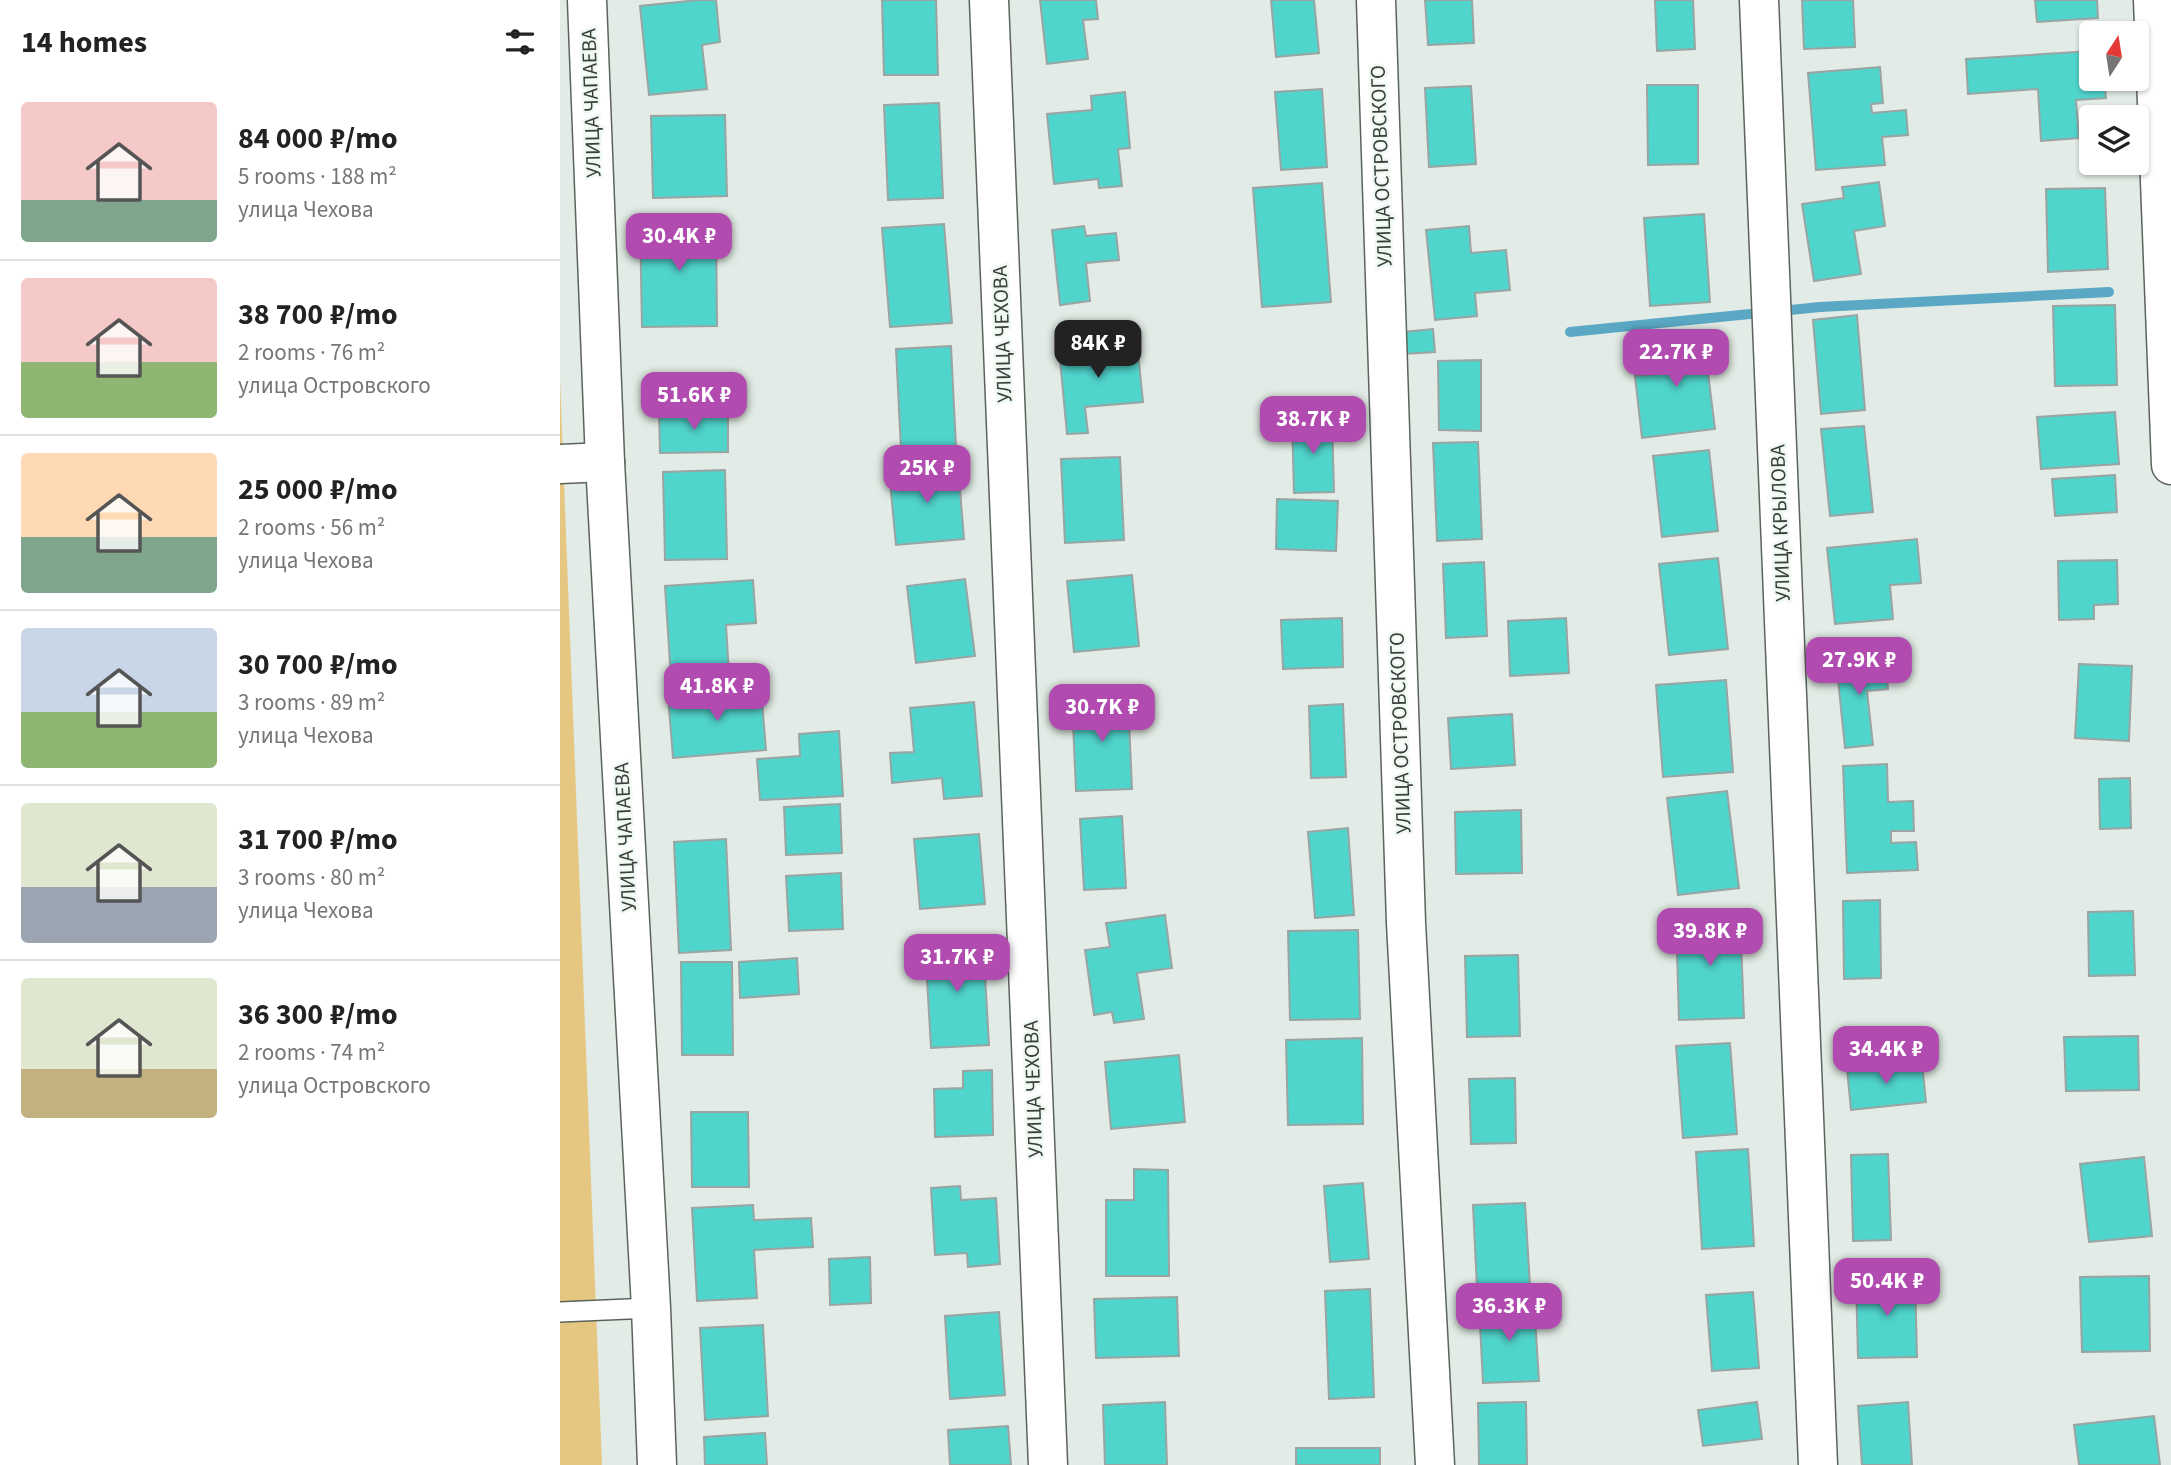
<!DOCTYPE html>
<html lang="en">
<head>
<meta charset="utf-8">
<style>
	body { margin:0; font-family:"Source Sans 3",sans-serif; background:#f2f2f2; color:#222; height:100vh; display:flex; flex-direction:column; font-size:26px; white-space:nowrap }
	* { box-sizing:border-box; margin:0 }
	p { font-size:23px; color:#767676 }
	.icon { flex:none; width:38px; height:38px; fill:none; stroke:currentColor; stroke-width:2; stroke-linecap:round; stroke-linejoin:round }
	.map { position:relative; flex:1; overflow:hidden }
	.drawer { display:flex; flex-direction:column; background:#fff; width:560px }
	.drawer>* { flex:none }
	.needle { width:46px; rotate:12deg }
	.tools { position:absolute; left:1519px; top:21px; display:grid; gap:14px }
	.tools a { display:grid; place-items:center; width:70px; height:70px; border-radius:7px; background:#fff; box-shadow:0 2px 5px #0004; font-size:35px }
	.price { position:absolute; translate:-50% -60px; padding:0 16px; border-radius:14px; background:#b14bb0; color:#fff; font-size:23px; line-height:46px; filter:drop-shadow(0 2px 4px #0008) }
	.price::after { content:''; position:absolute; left:50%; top:42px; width:21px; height:16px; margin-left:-10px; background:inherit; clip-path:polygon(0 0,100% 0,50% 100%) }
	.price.selected { background:#222; color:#fff }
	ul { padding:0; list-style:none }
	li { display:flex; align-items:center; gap:21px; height:175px; padding:0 21px }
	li+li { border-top:2px solid #e0e0e0 }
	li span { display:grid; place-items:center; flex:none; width:196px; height:140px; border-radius:7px; color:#555 }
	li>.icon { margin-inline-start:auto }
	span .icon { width:84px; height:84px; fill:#fffc; stroke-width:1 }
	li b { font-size:30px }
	h2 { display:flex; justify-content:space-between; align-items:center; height:84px; padding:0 21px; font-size:30px }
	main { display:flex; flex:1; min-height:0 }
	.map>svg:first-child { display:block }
	.green { fill:#e5c782 }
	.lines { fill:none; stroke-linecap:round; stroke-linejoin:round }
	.stream { stroke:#5aa8c4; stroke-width:10 }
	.building { fill:#50d5cd; stroke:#99a4a3; stroke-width:2 }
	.service-casing { stroke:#5b635d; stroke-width:22 }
	.minor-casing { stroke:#5b635d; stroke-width:41 }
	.tertiary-casing { stroke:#5b635d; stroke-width:41 }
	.service { stroke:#fff; stroke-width:19 }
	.minor { stroke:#fff; stroke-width:38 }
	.tertiary { stroke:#fff; stroke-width:38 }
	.labels { text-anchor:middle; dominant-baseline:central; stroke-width:5; stroke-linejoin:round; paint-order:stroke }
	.street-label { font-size:21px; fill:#3a3e3c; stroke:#eff9f2 }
</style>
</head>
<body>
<main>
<section class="drawer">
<h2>14 homes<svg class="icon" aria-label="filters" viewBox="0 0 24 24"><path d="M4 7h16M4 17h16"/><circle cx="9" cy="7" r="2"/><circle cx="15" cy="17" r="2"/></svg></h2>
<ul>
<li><span style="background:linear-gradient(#f6c9c9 70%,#7fa58c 0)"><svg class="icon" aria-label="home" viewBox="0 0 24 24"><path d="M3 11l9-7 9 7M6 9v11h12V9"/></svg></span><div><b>84 000 ₽/mo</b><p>5 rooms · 188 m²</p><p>улица Чехова</p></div></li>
<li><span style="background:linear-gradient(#f6c9c9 60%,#8fb573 0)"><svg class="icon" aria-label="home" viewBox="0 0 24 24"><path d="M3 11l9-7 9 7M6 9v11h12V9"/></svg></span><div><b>38 700 ₽/mo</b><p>2 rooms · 76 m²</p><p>улица Островского</p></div></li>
<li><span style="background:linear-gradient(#ffd9b3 60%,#7fa58c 0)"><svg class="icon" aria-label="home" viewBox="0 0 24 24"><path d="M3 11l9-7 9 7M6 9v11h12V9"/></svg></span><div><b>25 000 ₽/mo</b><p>2 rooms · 56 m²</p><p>улица Чехова</p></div></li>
<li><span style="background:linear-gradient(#c9d6e8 60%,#8fb573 0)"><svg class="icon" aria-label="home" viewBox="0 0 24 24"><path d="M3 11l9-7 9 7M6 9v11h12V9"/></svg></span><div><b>30 700 ₽/mo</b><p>3 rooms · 89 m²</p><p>улица Чехова</p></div></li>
<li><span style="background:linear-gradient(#dfe7d0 60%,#9aa5b1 0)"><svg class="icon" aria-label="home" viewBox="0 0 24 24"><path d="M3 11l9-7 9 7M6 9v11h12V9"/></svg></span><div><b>31 700 ₽/mo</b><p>3 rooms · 80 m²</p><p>улица Чехова</p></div></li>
<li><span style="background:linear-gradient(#dfe7d0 65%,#c2b280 0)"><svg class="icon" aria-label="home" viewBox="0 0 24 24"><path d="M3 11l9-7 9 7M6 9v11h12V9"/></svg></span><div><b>36 300 ₽/mo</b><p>2 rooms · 74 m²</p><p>улица Островского</p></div></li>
</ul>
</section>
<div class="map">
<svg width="1611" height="1465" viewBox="0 0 1611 1465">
	<rect width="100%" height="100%" fill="#e2ebe5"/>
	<path class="green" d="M0,379L42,1465H0Z"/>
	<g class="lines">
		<path class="stream" d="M1010,332L1260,307L1549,292"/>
	</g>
	<path class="building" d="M138,0H156L160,42L142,45L147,89L89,95L80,6Z
		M322,0H376L378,75H324Z
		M480,0H536L538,19L523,20L528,59L487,64Z
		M711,0H754L759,53L716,57Z
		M865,0H912L914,43L868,45Z
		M1095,0H1133L1135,49L1097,51Z
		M1242,0H1293L1295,47L1244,49Z
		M1475,0H1537L1538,18L1477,22Z
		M1531,51V79H1544L1546,98L1516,100L1519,138L1481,141L1478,89L1408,94L1406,59Z
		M1320,67L1323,103L1311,104L1312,113L1346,110L1348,135L1322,137L1325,165L1256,170L1248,73Z
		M1087,85H1138V164L1088,165Z
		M911,86L916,164L869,167L865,88Z
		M762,89L767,167L721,170L715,92Z
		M565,92L570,148L558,149L562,186L539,188L538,179L494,184L487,114L532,110L531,96Z
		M379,103L383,198L328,200L324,105Z
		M165,115L167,196L93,198L91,116Z
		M1319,182L1325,226L1294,231L1301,274L1254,281L1242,204L1284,198L1282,187Z
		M762,183L771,302L702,307L693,188Z
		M1545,188L1548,269L1488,272L1486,189Z
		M1144,214L1150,302L1090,306L1084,218Z
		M156,219L157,326L82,327L80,220Z
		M384,224L392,323L330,327L322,228Z
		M524,226L526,236L556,233L559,260L526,263L530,301L500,305L492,230Z
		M909,226L911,253L946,250L950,290L915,293L917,316L875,320L866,230Z
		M1555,305L1557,385L1495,386L1493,306Z
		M1297,315L1305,410L1261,414L1253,320Z
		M873,329L875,352L844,354L842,332Z
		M1143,333L1155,429L1082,438L1075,376L1096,374L1092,339Z
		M577,342L583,402L525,407L528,433L507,434L499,349Z
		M391,346L396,447L341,450L336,349Z
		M921,360V431L879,430L878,361Z
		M168,411V452L100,453L99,412Z
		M1555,412L1559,464L1481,469L1477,417Z
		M772,418L774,492L734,493L732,419Z
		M1304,426L1313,512L1270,516L1261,429Z
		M918,442L922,539L877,541L873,443Z
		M1149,450L1158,531L1102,537L1093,456Z
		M560,457L564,540L505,543L501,459Z
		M398,465L404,539L336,545L329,471Z
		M165,470L167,559L105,560L103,472Z
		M1555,475L1557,512L1495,516L1492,479Z
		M717,499L778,501L776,551L716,549Z
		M1357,539L1361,583L1330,585L1333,619L1275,624L1267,548Z
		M1158,558L1168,649L1109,655L1099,564Z
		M1557,560L1558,604L1534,605V619L1499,620L1498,561Z
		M924,562L927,636L886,638L883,564Z
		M572,575L579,646L514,652L507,581Z
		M405,579L415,656L356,663L347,586Z
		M193,580L196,623L166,625L169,674L111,679L105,586Z
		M782,618L783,667L723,669L721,620Z
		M1006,618L1009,673L950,676L948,621Z
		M1310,656L1311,664L1326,663L1328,689L1307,691L1313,745L1285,748L1276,660Z
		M1519,664L1572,666L1569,741L1515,738Z
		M1166,680L1173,772L1103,777L1096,685Z
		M201,689L206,750L113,758L108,696Z
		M568,698L572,789L516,791L512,700Z
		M414,702L422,796L384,799L382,778L332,783L330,753L354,752L350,708Z
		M783,704L786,777L751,778L749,706Z
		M952,714L955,765L891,769L888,718Z
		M279,731L283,796L200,800L197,759L240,756L239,734Z
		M1327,764L1328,802L1353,801L1354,831H1331V843L1356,842L1358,870L1287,873L1283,766Z
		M1570,778L1571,828L1540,829L1539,779Z
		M1167,791L1179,888L1118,895L1107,798Z
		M280,804L282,853L226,855L224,807Z
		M961,810L962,873L896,874L895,812Z
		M562,816L566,888L524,890L520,819Z
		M788,828L794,915L755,918L748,832Z
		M419,834L425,904L360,909L354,839Z
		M166,839L171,950L119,953L114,842Z
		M281,873L283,929L229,931L226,876Z
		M1320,900L1321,978L1284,979L1283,901Z
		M1573,911L1575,975L1529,976L1528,912Z
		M605,915L612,968L577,973L584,1019L554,1023L552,1012L534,1015L525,950L550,947L546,923Z
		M1180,915L1184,1018L1119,1020L1116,917Z
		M798,930L800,1019L730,1020L728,931Z
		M423,940L429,1045L371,1048L365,944Z
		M958,955L960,1036L907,1037L905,956Z
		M237,958L239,994L180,998L179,962Z
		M121,962H172L173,1055H122Z
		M1578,1036L1579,1090L1506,1091L1504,1037Z
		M802,1038L803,1124L728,1125L726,1040Z
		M1170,1043L1177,1134L1123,1138L1116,1046Z
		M619,1055L625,1122L551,1129L545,1062Z
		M1362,1062L1366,1102L1291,1110L1287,1069Z
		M432,1070L433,1135L375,1137L374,1089L403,1088V1071Z
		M955,1078L956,1143L911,1144L909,1079Z
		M131,1112H188L189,1187H132Z
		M1188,1149L1194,1246L1142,1249L1136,1152Z
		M1328,1154L1331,1240L1293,1241L1291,1155Z
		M1584,1157L1592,1236L1529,1242L1520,1164Z
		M574,1169L608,1170L609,1276H546V1200H574Z
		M803,1183L809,1259L770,1262L764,1186Z
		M400,1186L401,1200L436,1198L440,1264L408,1267L407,1253L375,1255L371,1188Z
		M965,1203L970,1286L917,1288L913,1205Z
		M193,1205L194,1220L251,1218L253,1247L194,1250L197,1298L137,1301L132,1208Z
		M310,1257L311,1303L270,1305L269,1259Z
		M1589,1276L1590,1351L1522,1352L1520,1277Z
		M1355,1278L1357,1357L1298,1358L1296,1280Z
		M810,1289L814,1397L769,1399L765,1291Z
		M1193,1292L1199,1368L1152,1371L1146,1295Z
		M617,1297L619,1356L536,1358L534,1299Z
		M974,1302L979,1381L923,1383L919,1305Z
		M439,1312L445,1395L390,1399L385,1316Z
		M203,1325L208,1416L145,1420L140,1328Z
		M605,1402L607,1465H545L543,1405Z
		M966,1402L967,1465H919L918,1403Z
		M1197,1402L1202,1439L1143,1446L1138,1410Z
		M1348,1402L1352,1465H1302L1298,1406Z
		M1594,1416L1600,1465H1519L1514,1425Z
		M448,1426L451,1465H390L388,1430Z
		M205,1433L207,1465H145L144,1437Z
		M736,1448H820V1465H736Z"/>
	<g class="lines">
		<g class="service-casing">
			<path id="service" d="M0,1312L91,1308"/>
		</g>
		<g class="minor-casing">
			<path id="minor" d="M429,0L488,1465
				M816,0L846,923L875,1465
				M1199,0L1258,1465
				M1593,0L1611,465
				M0,464L45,462"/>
		</g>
		<g class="tertiary-casing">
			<path id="tertiary" d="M27,0L45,462L91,1308L97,1465"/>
		</g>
		<use href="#service" class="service"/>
		<use href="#minor" class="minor"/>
		<use href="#tertiary" class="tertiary"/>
	</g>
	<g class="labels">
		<g class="street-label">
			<text transform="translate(31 103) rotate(-92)">УЛИЦА ЧАПАЕВА</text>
			<text transform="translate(821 166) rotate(-92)">УЛИЦА ОСТРОВСКОГО</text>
			<text transform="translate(442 334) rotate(-92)">УЛИЦА ЧЕХОВА</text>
			<text transform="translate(1220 523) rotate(-92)">УЛИЦА КРЫЛОВА</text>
			<text transform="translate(840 733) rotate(-92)">УЛИЦА ОСТРОВСКОГО</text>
			<text transform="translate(65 837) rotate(-93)">УЛИЦА ЧАПАЕВА</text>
			<text transform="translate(473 1089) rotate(-92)">УЛИЦА ЧЕХОВА</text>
		</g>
	</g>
</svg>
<div class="tools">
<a><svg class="needle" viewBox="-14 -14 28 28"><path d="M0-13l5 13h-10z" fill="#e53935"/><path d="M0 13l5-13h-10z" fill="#767676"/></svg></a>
<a><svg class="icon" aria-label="layers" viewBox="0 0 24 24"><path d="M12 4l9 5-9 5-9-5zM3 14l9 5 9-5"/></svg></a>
</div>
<b class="price" style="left:119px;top:273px">30.4K ₽</b>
<b class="price selected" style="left:538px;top:380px">84K ₽</b>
<b class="price" style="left:1116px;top:389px">22.7K ₽</b>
<b class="price" style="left:134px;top:432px">51.6K ₽</b>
<b class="price" style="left:753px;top:456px">38.7K ₽</b>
<b class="price" style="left:367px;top:505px">25K ₽</b>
<b class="price" style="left:1299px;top:697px">27.9K ₽</b>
<b class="price" style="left:157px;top:723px">41.8K ₽</b>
<b class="price" style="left:542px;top:744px">30.7K ₽</b>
<b class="price" style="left:1150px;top:968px">39.8K ₽</b>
<b class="price" style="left:397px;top:994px">31.7K ₽</b>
<b class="price" style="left:1326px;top:1086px">34.4K ₽</b>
<b class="price" style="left:1327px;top:1318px">50.4K ₽</b>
<b class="price" style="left:949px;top:1343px">36.3K ₽</b>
</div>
</main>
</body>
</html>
